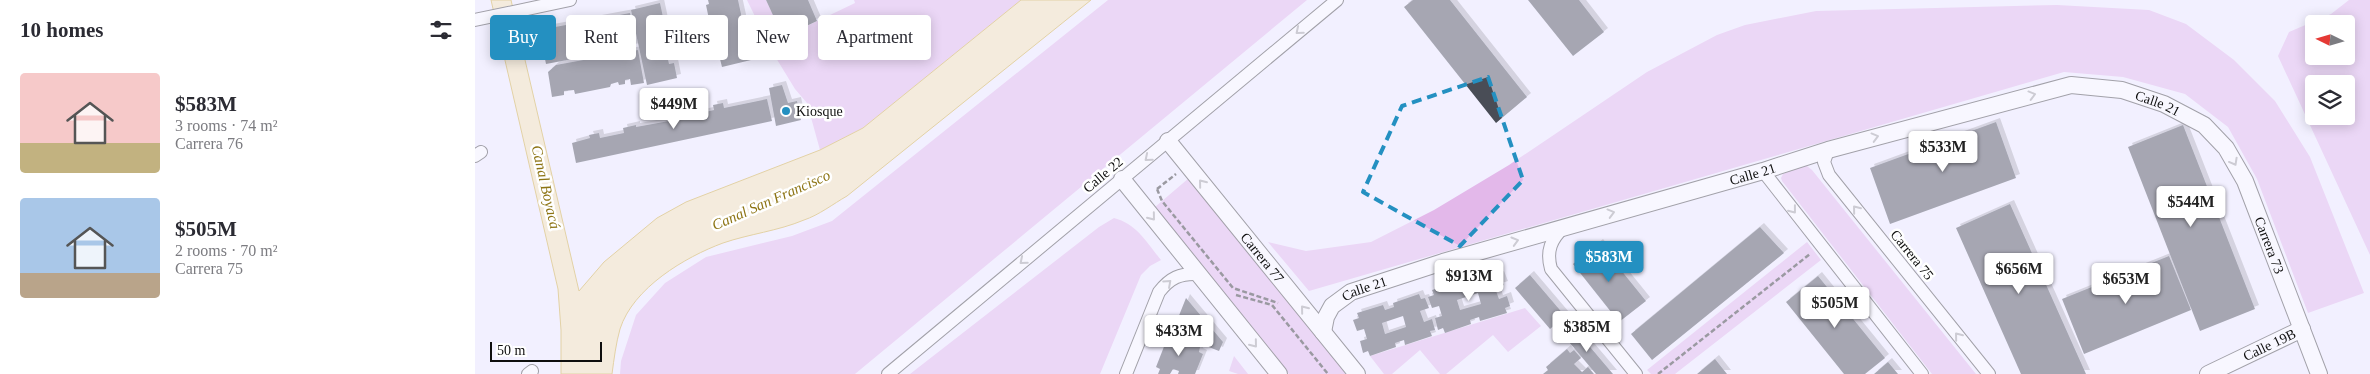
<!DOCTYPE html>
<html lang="en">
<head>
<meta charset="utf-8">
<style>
	body { margin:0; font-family:Georgia,serif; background:#f7f7f7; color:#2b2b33; height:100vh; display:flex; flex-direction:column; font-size:19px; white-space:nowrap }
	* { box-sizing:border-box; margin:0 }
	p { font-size:16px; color:#7c7c81 }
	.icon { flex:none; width:28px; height:28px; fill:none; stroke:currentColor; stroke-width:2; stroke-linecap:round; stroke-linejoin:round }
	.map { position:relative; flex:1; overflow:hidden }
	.details { display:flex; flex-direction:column; background:#fff; width:475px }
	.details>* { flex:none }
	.guide { position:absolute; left:15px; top:15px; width:475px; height:45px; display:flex; gap:10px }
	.needle { width:32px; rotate:275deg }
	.fabs { position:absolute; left:1830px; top:15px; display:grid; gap:10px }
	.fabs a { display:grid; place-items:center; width:50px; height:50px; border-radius:5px; background:#fff; box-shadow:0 2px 12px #0003; font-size:25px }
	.scale { position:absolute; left:15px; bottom:12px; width:112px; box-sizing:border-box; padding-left:5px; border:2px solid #0e0e0e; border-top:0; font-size:14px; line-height:18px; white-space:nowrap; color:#0e0e0e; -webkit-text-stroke:4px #fff; paint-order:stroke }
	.price { position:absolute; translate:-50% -42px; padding:0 11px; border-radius:5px; background:#fff; color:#222; font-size:16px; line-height:32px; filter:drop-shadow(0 1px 2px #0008) }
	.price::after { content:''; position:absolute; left:50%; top:30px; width:15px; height:11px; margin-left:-8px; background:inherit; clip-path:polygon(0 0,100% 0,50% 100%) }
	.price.on { background:#2490c1; color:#fff }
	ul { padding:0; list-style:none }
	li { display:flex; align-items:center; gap:15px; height:125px; padding:0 20px }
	li span { display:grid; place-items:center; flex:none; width:140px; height:100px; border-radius:5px; color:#555 }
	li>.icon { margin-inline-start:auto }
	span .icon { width:60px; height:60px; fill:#fffc; stroke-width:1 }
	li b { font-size:21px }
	h2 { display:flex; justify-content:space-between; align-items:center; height:60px; padding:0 20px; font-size:21px }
	.chip { padding:0 18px; border-radius:5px; background:#fff; box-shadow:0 2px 12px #0003; font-size:18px; line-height:45px }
	.chip.on { background:#2490c1; color:#fff }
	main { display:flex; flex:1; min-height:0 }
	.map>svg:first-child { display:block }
	.green { fill:#e3b8ea; fill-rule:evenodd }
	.water { fill:#f7e5b4; stroke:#cfac39 }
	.building { fill:#4a4e57; fill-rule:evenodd; filter:url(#shadow) }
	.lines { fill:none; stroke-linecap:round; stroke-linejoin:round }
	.minor-casing { stroke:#414141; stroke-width:14 }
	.tertiary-casing { stroke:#414141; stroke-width:18 }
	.path { stroke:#303030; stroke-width:2.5; stroke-dasharray:5 2.5; stroke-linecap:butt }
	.minor { stroke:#fff; stroke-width:12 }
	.tertiary { stroke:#fff; stroke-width:16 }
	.oneway { stroke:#9f9f9f }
	.marked { fill:none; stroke:#2490c1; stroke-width:4; stroke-dasharray:10 6; stroke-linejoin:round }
	.poi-dot { fill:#2490c1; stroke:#fff; stroke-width:2 }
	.labels { text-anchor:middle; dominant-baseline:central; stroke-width:5; stroke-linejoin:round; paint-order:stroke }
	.street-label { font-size:14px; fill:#0e0e0e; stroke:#fff }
	.poi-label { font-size:14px; fill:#0e0e0e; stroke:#fff; text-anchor:start }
	.water-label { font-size:15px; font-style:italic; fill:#8d7414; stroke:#fff }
</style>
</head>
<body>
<main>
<section class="details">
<h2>10 homes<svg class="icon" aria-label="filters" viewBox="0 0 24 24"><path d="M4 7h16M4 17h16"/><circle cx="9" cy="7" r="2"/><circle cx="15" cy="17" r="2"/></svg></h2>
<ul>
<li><span style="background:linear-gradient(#f6c9c9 70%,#c2b280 0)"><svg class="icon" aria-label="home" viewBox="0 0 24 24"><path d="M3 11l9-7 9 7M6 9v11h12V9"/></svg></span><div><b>$583M</b><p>3 rooms · 74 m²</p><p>Carrera 76</p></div></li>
<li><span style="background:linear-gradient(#a9c7e8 75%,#b9a48a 0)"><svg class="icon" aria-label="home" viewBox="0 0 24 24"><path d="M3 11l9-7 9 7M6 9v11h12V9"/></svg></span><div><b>$505M</b><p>2 rooms · 70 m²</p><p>Carrera 75</p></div></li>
</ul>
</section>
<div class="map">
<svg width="1895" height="374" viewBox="0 0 1895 374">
	<defs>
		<filter id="shadow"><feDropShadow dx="4" dy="-4" stdDeviation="0" flood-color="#0004"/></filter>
	</defs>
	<rect width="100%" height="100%" fill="#f2f0ff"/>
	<path class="green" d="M272,0H291L309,37L380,3L379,0H546L388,128L345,150L332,103L320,89L298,53Z
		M633,0H832L380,374H145L146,361L161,315L190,283L231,257L317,236L357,221Z
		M1874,0H1895V255L1803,56L1814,32L1856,14ZM1839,24H1871V56H1839ZM1839,84H1871V116H1839Z
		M1582,5L1674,10L1711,24L1759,60L1800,101L1835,157L1889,293L1833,313L1782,179L1753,127L1710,94L1648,77L1589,72L834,291L793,242L831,251L896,242L959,210L1034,165L1172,72L1242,35L1270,25L1341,11Z
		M1326,166H1332L1337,170L1501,374H1457L1307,181L1306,178L1308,174Z
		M714,178L871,374H814L680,207Z
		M639,218C662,224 672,243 686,260L675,266L666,275L625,374H435L624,227Z
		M1332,242L1346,260L1200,374H1176L1172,370Z
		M1050,308L1066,326L1033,352L1018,335L971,374H965L945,350L917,374H909L895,356Z
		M759,356L773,374H763L754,371Z"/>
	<path class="water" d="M16,0H36L104,291L129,262L182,218L211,202L345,150L388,128L546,0H616L372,196C358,204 344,215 329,220C303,231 274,234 248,243C210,257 158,288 145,329C141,343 139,359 137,374H86V330L83,289Z"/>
	<path class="building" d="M233,0H263L276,60L247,67L244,55L247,54L241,23L235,24L231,5L234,4Z
		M291,0H333L342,21L308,37Z
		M938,0H975L1052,97L1021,123L929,7Z
		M1053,0H1104L1129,32L1098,56Z
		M185,3L195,50H191L194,64L199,63L202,78L172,85L156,10Z
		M155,13L161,47L71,64L64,30Z
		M163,50L169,83L156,85L155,79L150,80V84L144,85L143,82L136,84L135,87L100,94L99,90L89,91V95L77,97L73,72L81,65Z
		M307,85L313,103L322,101L326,120L301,126L294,88Z
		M292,99L297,121L101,163L97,143L115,138L114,135L124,133L125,138L149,133L148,128L161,125V127L205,119L204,113L214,112L216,115L239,110L238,105L248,103L249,108Z
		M1521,122L1541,178L1415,224L1395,168Z
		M1708,125L1780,309L1725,331L1653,147Z
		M1535,204L1611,374H1546L1481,228Z
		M1285,227L1309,253L1177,360L1156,334Z
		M1124,243L1171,301L1144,322L1098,264Z
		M1694,256L1716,310L1609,354L1587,299Z
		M1019,271L1021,276L1025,275L1029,285L1020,288L1024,299L1032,296L1035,306L1030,308L1032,313L1005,321L1004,317L995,320L996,324L970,333L968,328L963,330L960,318L967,316L964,306L957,308L953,297L959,295L957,290L984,282L985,286L994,283L993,279ZM1003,293L1006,304L985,310L982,300Z
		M1055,275L1090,316L1075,329L1040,288Z
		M1343,276L1410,358L1390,374H1369L1311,302Z
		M944,294L946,299L950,298L954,308L945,311L949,322L957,319L960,330L955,331L957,336L930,345L929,340L920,343L921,347L895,356L893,351L888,353L885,341L892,339L889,329L882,331L878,320L884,318L882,313L908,305L910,310L919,307L918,303ZM928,316L931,327L910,334L907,323Z
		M711,298L748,342L744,351L697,333Z
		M1099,328L1138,374H1121L1089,336Z
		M699,336L725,347L724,352L728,354L720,374H703L704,371L698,369L695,374H683L685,369L681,367L692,339L697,341Z
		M1092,349L1095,353L1099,350L1106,358L1099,364L1107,372L1113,367L1119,374H1068L1073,370L1071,367Z
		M1240,359L1252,374H1222Z
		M1413,362L1423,374H1399Z"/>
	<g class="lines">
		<g class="minor-casing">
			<path id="minor" d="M0,20L95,0
				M1353,150L1349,162L1354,175L1514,374
				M0,156L6,152
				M1288,171L1447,374
				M1089,227C1076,239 1071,251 1076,269L1161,374
				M53,374L57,371
				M413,374L862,0
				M651,374L684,292C695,278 705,273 723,274"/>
		</g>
		<g class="tertiary-casing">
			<g id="tertiary">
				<path id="s1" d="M693,141L882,374"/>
				<path d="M647,179L804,374"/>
				<path id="s2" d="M848,332L851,317L857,306L876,292L968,262L1288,171L1353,150L1596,85L1647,90L1689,104L1729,125L1751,148L1770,181L1844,374"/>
				<path id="s3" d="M1733,374L1827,329"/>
			</g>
		</g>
		<path class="path" d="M682,189L687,201L758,288L803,303
			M682,189L701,174
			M761,295L797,305L853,374
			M1183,374L1335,254"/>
		<use href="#minor" class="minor"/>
		<use href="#tertiary" class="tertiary"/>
	</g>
	<defs><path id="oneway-chevron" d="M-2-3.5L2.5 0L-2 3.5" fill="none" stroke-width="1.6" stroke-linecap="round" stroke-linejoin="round" transform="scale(1.25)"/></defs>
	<g class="oneway">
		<use href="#oneway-chevron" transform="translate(824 31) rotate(140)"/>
		<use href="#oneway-chevron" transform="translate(1557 95) rotate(-15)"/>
		<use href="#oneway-chevron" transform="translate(1400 137) rotate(-15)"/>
		<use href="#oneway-chevron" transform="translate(673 158) rotate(140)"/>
		<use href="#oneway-chevron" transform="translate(1759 162) rotate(61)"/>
		<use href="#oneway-chevron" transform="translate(727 183) rotate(-129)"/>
		<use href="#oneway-chevron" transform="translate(1381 209) rotate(-129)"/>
		<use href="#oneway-chevron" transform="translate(1318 210) rotate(52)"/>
		<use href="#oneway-chevron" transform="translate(1136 213) rotate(-15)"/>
		<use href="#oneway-chevron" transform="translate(677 217) rotate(51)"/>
		<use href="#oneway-chevron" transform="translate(1040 241) rotate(-16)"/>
		<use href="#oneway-chevron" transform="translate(548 261) rotate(140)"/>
		<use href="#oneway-chevron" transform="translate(693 283) rotate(-42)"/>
		<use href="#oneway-chevron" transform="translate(829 309) rotate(-129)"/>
		<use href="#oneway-chevron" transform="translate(1483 336) rotate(-129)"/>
		<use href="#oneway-chevron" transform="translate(779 344) rotate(51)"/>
	</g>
	<path d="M0 0H1895V374H0ZM1013,77L1048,180L985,246L888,192L927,106Z" fill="#f2f0ff" fill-opacity=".55" fill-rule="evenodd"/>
	<path class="marked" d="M1013,77L1048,180L985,246L888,192L927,106Z"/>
	<circle class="poi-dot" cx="311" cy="111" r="5"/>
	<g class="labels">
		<g class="street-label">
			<text stroke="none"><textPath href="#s2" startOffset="890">Calle 21</textPath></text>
			<text stroke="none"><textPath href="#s2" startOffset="470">Calle 21</textPath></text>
			<text transform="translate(628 175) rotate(-40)">Calle 22</text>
			<text stroke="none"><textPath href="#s2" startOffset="1080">Carrera 73</textPath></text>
			<text transform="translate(1437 255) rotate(51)">Carrera 75</text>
			<text stroke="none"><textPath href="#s1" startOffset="150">Carrera 77</textPath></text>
			<text stroke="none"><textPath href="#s2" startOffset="65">Calle 21</textPath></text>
			<text stroke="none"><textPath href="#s3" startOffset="68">Calle 19B</textPath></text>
		</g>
		<g class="poi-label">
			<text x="321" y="111">Kiosque</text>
		</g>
		<g class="water-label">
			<text transform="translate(71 187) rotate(77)">Canal Boyacá</text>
			<text transform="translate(296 200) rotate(-24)">Canal San Francisco</text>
		</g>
	</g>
</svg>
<div class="fabs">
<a><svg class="needle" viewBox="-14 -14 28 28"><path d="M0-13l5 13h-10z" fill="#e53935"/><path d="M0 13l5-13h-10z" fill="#7c7c81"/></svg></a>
<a><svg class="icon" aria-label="layers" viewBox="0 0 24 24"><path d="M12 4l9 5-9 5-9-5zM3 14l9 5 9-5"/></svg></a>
</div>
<div class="scale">50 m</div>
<b class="price" style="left:199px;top:130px">$449M</b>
<b class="price" style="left:1468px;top:173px">$533M</b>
<b class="price" style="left:1716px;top:228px">$544M</b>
<b class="price on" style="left:1134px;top:283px">$583M</b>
<b class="price" style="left:1544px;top:295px">$656M</b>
<b class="price" style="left:994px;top:302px">$913M</b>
<b class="price" style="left:1651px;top:305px">$653M</b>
<b class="price" style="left:1360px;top:329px">$505M</b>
<b class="price" style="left:1112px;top:353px">$385M</b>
<b class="price" style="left:704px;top:357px">$433M</b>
<div class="guide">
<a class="chip on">Buy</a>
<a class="chip">Rent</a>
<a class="chip">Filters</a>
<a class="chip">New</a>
<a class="chip">Apartment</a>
</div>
</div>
</main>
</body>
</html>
